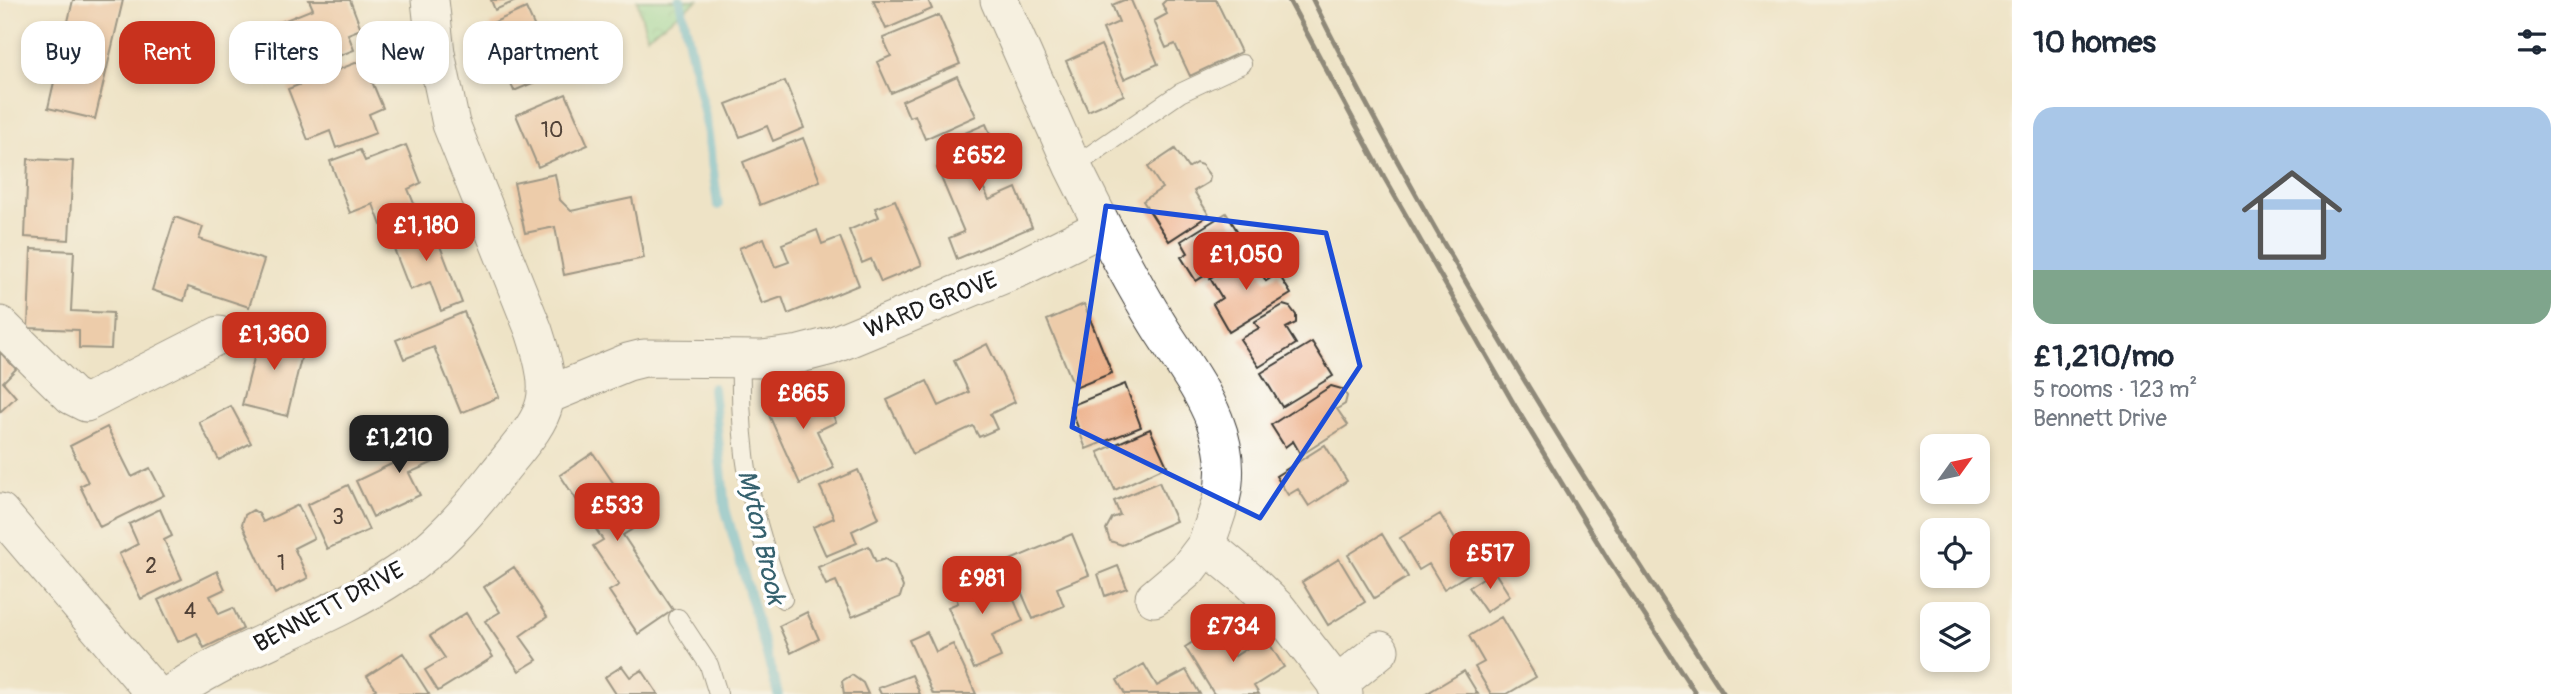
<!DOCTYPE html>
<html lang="en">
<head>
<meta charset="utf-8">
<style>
	body { margin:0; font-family:Pangolin,sans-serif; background:#f6f6f7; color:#1f2937; height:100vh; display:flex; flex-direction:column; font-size:26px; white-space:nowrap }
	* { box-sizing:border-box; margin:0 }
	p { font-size:23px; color:#747a83 }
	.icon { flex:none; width:38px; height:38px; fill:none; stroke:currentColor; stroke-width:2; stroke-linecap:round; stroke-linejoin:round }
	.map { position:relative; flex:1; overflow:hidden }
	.sheet { display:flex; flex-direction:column; background:#fff; width:560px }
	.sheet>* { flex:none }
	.banner { position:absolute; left:21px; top:21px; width:665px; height:63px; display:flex; gap:14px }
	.needle { width:46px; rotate:57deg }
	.controls { position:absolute; left:1920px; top:434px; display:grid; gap:14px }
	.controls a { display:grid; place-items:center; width:70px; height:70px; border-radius:14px; background:#fff; box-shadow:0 4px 10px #0003; font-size:35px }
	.price { position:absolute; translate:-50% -60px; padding:0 16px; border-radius:14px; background:#c8321e; color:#fff; font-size:23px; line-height:46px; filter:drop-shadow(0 2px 4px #0008) }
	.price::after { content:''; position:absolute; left:50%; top:42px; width:21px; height:16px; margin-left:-10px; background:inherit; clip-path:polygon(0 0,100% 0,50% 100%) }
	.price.on { background:#222; color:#fff }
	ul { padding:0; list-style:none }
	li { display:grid; align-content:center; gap:14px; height:371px; padding:0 21px }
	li+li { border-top:2px solid #e0e1e3 }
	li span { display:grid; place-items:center; height:217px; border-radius:21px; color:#555 }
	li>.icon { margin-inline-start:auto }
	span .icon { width:126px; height:126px; fill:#fffc; stroke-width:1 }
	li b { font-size:30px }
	h2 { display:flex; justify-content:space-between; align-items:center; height:84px; padding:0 21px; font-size:30px }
	.chip { padding:0 24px; border-radius:21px; background:#fff; box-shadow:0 4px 10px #0003; font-size:24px; line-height:63px }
	.chip.on { background:#c8321e; color:#fff }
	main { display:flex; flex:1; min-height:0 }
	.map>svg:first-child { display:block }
	.park { fill:url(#park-crowns); stroke:#527c5c; stroke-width:2 }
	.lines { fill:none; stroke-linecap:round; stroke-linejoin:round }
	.stream { stroke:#53b5d2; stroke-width:10 }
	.building { fill:#ecaf87 }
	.lane-casing { stroke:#3c3a36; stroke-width:20 }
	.street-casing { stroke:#3c3a36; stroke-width:39 }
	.lane { stroke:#fff; stroke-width:18 }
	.street { stroke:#fff; stroke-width:37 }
	.rail { stroke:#1c1c1c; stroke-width:5 }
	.marked { fill:none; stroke:#1d4ed8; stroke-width:5; stroke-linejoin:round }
	.labels { text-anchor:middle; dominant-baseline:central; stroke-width:7; stroke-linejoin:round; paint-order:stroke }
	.number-label { font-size:21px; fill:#504137 }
	.street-label { font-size:24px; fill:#1c1c1c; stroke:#fff }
	.water-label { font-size:26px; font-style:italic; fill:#35616e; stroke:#fff }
</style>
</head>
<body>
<main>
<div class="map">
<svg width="2012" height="694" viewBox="0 0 2012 694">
	<defs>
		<pattern id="park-crowns" width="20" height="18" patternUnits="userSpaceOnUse" patternTransform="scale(1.75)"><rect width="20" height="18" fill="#89db9b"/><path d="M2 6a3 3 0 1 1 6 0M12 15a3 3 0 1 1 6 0" fill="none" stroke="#76bb85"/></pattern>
	</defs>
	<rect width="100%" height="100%" fill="#fff"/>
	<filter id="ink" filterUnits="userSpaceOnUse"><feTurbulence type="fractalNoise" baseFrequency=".0143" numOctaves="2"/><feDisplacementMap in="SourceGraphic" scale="14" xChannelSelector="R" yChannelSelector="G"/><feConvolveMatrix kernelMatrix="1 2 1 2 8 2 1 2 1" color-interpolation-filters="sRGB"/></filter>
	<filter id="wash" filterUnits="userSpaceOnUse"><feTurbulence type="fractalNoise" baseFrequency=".00686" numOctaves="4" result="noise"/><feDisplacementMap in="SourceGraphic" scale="28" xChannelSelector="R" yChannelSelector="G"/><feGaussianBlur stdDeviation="1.57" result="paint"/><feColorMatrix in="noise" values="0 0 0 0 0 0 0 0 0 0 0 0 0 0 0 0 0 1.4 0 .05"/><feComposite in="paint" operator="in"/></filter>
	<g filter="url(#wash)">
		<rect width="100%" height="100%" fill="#eee3c6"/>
		<path class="park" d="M637,0H698L647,36Z"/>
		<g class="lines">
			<path class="stream" d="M680,0L706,121L718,205
				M713,388L725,508L778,694"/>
		</g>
		<g id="blocks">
			<path class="building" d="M73,0H123L95,119L48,108Z
				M309,0H350L361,29L348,34L354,50L293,74L273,25L313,9Z
				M491,0H518L495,10Z
				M873,0H928L932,9L886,29Z
				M1124,0H1131L1158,64L1124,79L1103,29L1119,22L1112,5Z
				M1166,0H1216L1241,52L1190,76L1175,44L1166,48L1154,21L1167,14L1162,4Z
				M526,8L556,73L514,91L492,42L498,39L490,24Z
				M939,15L960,64L891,93L877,62L891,56L883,38Z
				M1101,45L1124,95L1088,111L1066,61Z
				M363,60L383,108L369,114L376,133L336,148L330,131L308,140L288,89Z
				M957,76L976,116L925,139L915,115L909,117L902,101Z
				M785,81L804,128L773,141L767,126L740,137L726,104Z
				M566,94L588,145L538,167L516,115Z
				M986,124L1006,172L981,182L989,200L1016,188L1032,227L957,259L949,238L964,232L937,168L949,163L941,143Z
				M803,138L820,181L760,205L743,162Z
				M406,145L421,183L408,189L417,211L381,225L373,204L350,213L330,161L360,150L365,161Z
				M1175,149L1188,168L1196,163L1202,165L1210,176L1209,182L1194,191L1209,215L1169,241L1143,201L1162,188L1148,167Z
				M28,159L73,161L69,240L25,237Z
				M555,174L560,200L571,211L632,198L644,258L564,275L555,227L525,233L514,183Z
				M895,200L922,265L881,282L871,259L862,263L849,230L879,217L875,208Z
				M1226,213L1248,248L1196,281L1181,257L1188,253L1181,241Z
				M175,217L203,227L199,239L264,260L249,307L188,287L184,301L152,290Z
				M430,220L462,303L441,311L430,282L410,290L389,236Z
				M817,230L822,244L840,237L859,285L788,314L782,297L762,304L739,248L764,238L775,267L789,262L782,244Z
				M31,249L74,251L71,311L113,313L111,349L79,348V330L28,328Z
				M1250,254L1266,281L1278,273L1291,294L1229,332L1213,304L1222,298L1210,278Z
				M1084,304L1112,373L1075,388L1047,320Z
				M1283,305L1290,307L1296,315V323L1286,328L1296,344L1259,367L1240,339L1259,328L1254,322Z
				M464,312L499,397L461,413L434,347L404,359L396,340Z
				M262,327L306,338L287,416L242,405Z
				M1312,342L1333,376L1282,407L1261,373Z
				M987,344L1015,402L990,414L997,429L979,437L973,426L913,454L887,400L927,381L939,406L969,392L954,361Z
				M0,352L16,369L3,382L16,397L0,412Z
				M1125,384L1141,427L1086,449L1070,406Z
				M1331,386L1342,389L1347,396L1345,404L1337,409L1348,425L1301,455L1293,441L1285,447L1271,425Z
				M802,387L808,399L823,392L836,422L817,431L834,468L800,484L764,404Z
				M231,406L251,443L219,460L199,422Z
				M107,427L132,477L150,468L164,495L100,527L80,486L88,482L70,446Z
				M430,429L443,458L409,473L420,495L373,517L356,481L402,459L395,445Z
				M1150,429L1167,466L1115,490L1098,452Z
				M1325,445L1347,481L1309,506L1298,489L1288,495L1276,476Z
				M593,453L641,524L623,535L673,610L638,634L609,591L619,585L593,546L603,540L560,475Z
				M858,470L879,518L852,531L857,543L826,556L813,527L834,518L820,487Z
				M1159,482L1176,521L1122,545L1110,541L1106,529L1112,518L1120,515L1114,501Z
				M348,485L369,530L327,549L307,505Z
				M298,505L314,538L294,548L308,578L275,594L242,524L245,515L253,510L259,514L263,522Z
				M160,509L172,536L164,540L182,579L141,599L119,554L138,544L129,524Z
				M1440,514L1474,571L1444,589L1429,564L1419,570L1400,538Z
				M1072,534L1089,575L1057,588L1064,606L1033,619L1008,561Z
				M1382,534L1408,577L1374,598L1348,555Z
				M869,546L876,562L885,559L894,565L903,587L900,597L852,617L836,581L826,585L818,567Z
				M1339,559L1365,602L1328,625L1302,582Z
				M1118,566L1127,588L1105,596L1098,574Z
				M514,567L547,617L520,636L537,660L519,671L485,621L500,612L484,587Z
				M962,568L972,573L981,592L1006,581L1023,621L992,635L1001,657L974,669L948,607L958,603L951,585L952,574Z
				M217,571L225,589L210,596L219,614L233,608L243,629L204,648L197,633L178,642L158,600Z
				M1494,571L1510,596L1486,612L1469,587Z
				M807,612L819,639L791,653L779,626Z
				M466,613L493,657L438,691L425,670L445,658L430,636Z
				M1501,617L1536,677L1507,694H1491L1475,667L1484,662L1469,636Z
				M1217,627L1235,656L1265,637L1284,667L1254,686L1259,694H1214L1185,647Z
				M927,632L936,652L953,644L976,694H933L909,640Z
				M403,653L429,694H368L376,689L367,676Z
				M1144,664L1157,686L1186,670L1200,694H1125L1117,680Z
				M622,666L630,677L642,670L658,694H616L605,677Z
				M1464,671L1478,694H1426Z
				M852,675L863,683L868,694H844L842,681Z
				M912,675L920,694H881L878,688Z"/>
		</g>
	</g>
	<g filter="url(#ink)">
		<use href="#blocks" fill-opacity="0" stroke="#3c3a36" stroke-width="2"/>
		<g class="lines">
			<g class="lane-casing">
				<path id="lane" d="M1073,167L1180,93L1242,64
					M741,360C739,449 750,516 783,599
					M678,618L709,665L718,694"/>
			</g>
			<g class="street-casing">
				<path id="street" d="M1103,227C1123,263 1142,300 1164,334C1197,385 1237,435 1221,500C1217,515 1211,530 1206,545L1246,578L1278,609L1344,694
					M0,325L72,396L86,403L219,335
					M548,395L628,362L644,358L762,359L800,354L831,346L1020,268L1103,227L1073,167L999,0
					M0,512L155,694
					M1154,598L1187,570L1206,545
					M1336,686L1380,650
					M171,694C241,645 326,622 397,574C437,548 469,511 498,473C545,414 559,407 534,331L451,124L436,53L430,0"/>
			</g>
			<use href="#lane" class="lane"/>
			<use href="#street" class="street"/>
			<path class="rail" d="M1289,0L1384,177L1515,406L1607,558L1696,694
				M1313,0C1433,241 1576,469 1724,694"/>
		</g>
	</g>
	<path d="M0 0H2012V694H0ZM1106,206L1326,233L1360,366L1260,518L1072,427Z" fill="#eee3c6" fill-opacity=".55" fill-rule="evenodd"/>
	<path class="marked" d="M1106,206L1326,233L1360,366L1260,518L1072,427Z"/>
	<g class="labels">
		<g class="number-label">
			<text x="552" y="130">10</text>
			<text x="338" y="517">3</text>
			<text x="281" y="563">1</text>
			<text x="151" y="566">2</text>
			<text x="190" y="611">4</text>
		</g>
		<g class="street-label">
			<text transform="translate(931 305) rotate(-22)">WARD GROVE</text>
			<text transform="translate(329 607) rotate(-28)">BENNETT DRIVE</text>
		</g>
		<g class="water-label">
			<text transform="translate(761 537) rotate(77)">Myton Brook</text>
		</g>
	</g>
</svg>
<div class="controls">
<a><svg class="needle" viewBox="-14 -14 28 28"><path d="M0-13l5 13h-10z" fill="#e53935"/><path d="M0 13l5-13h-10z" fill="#747a83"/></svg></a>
<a><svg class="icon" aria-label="locate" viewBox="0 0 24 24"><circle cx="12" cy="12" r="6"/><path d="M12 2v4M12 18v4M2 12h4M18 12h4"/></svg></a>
<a><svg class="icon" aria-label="layers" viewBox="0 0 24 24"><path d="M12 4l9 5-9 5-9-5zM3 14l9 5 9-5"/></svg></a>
</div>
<b class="price" style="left:979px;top:193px">£652</b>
<b class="price" style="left:426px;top:263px">£1,180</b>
<b class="price" style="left:1246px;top:292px">£1,050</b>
<b class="price" style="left:274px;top:372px">£1,360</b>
<b class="price" style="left:803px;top:431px">£865</b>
<b class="price on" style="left:399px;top:475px">£1,210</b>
<b class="price" style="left:617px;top:543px">£533</b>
<b class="price" style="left:1490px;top:591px">£517</b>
<b class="price" style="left:982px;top:616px">£981</b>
<b class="price" style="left:1233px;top:664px">£734</b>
<div class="banner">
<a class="chip">Buy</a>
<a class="chip on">Rent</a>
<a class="chip">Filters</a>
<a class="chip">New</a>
<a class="chip">Apartment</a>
</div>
</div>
<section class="sheet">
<h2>10 homes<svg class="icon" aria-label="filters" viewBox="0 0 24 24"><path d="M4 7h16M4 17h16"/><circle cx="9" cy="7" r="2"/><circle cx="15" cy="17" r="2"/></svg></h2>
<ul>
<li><span style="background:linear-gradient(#a9c7e8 75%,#7fa58c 0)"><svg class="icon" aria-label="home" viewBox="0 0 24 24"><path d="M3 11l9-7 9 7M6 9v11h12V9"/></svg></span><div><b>£1,210/mo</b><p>5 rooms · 123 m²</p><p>Bennett Drive</p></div></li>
</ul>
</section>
</main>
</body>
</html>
